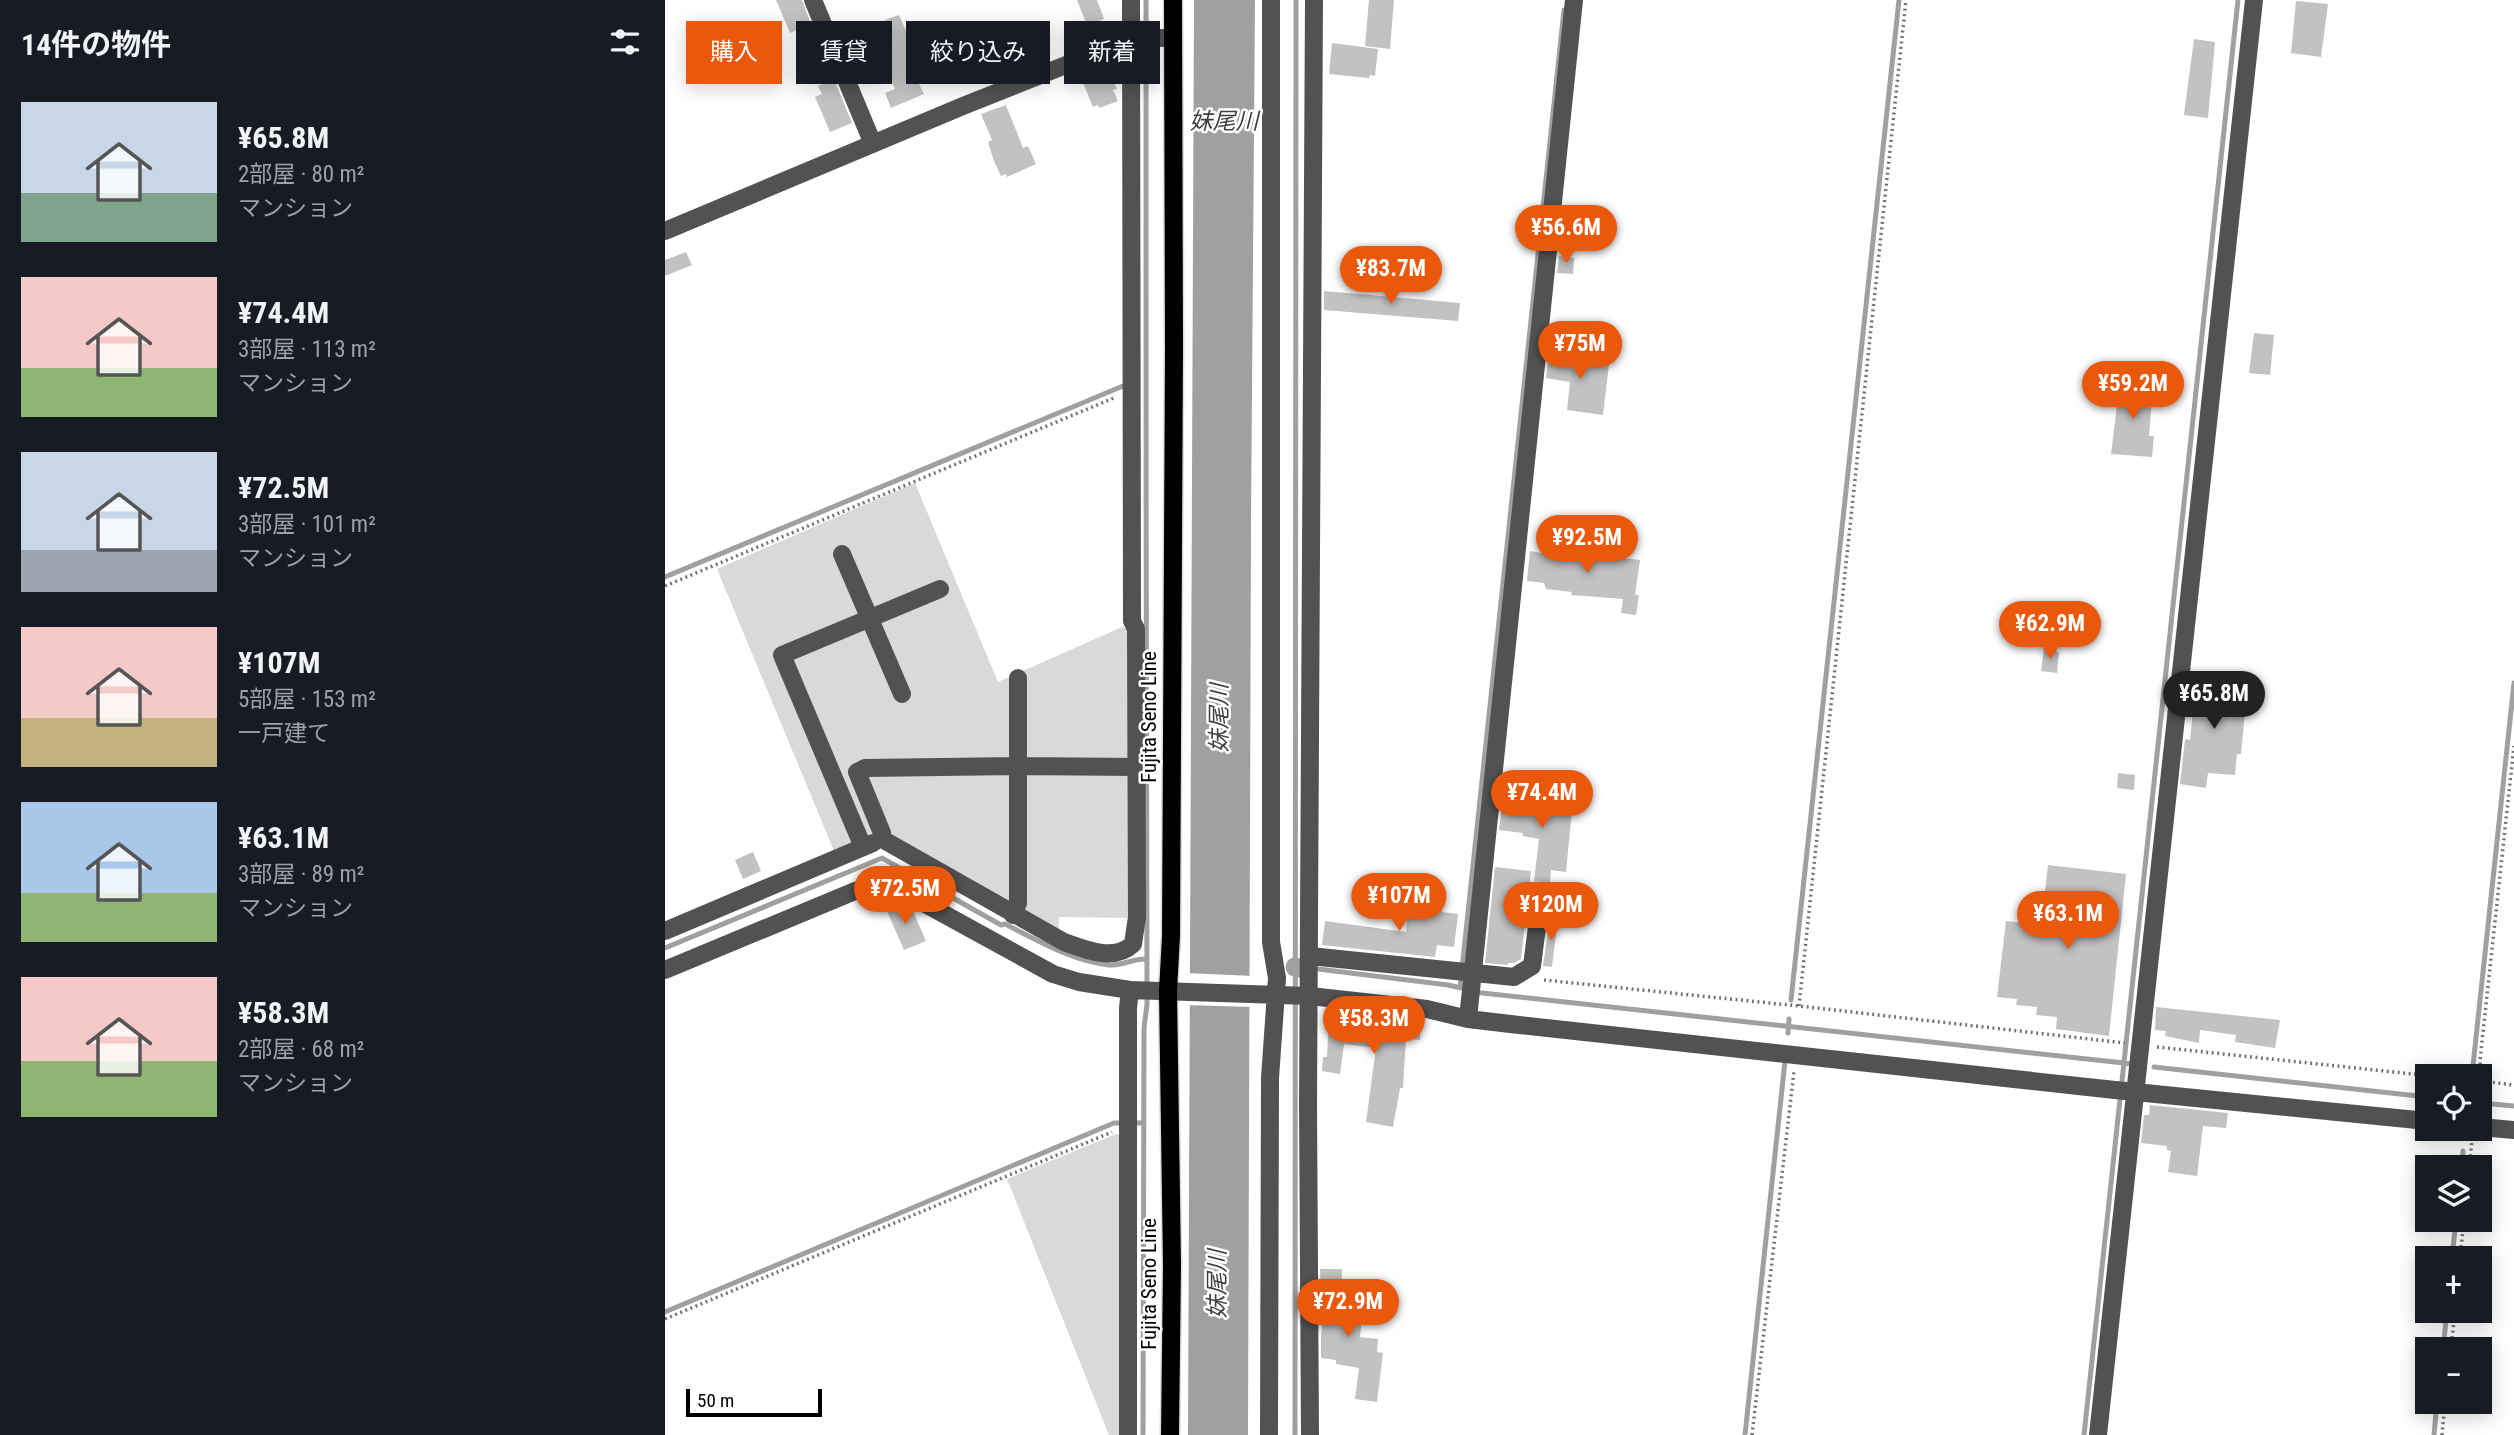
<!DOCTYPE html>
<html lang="ja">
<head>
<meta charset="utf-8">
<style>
	body { margin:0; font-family:"Roboto Condensed","Noto Sans JP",sans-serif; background:#20242c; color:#f1f3f6; height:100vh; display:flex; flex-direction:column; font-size:26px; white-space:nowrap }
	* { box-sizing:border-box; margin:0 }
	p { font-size:23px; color:#9ea1a6 }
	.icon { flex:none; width:38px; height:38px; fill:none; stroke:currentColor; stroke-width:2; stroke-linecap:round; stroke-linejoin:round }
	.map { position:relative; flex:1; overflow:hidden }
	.details { display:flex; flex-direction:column; background:#171b24; width:665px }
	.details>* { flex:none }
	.hud { position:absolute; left:21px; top:21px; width:665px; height:63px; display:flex; gap:14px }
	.tools { position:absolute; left:1750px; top:1064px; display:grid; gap:14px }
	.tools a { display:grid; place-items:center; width:77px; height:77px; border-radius:0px; background:#171b24; box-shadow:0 4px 18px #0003; font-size:35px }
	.scale { position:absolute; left:21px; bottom:18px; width:136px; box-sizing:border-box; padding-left:7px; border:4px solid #000; border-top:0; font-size:19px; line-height:24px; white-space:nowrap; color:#000; -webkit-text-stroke:5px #fff; paint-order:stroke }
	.price { position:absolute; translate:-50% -60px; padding:0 16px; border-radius:24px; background:#ea580c; color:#fff; font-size:23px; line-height:46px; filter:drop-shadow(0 2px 4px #0008) }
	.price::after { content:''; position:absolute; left:50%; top:42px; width:21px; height:16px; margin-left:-10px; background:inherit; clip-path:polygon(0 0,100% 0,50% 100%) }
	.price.selected { background:#222; color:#fff }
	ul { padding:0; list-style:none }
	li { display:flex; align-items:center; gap:21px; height:175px; padding:0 21px }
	li span { display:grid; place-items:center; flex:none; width:196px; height:140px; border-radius:0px; color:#555 }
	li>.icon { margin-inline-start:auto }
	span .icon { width:84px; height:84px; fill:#fffc; stroke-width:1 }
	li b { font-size:30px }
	h2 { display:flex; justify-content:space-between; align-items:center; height:84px; padding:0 21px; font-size:30px }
	.pill { padding:0 24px; border-radius:0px; background:#171b24; box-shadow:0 4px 18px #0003; font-size:24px; line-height:63px }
	.pill.selected { background:#ea580c; color:#fff }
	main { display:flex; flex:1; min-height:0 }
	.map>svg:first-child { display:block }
	.green { fill:#d9d9d9 }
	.water { fill:#a0a0a0 }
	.pier { fill:#fff }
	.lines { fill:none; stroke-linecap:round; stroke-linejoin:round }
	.stream { stroke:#a0a0a0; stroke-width:5 }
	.canal { stroke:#a0a0a0; stroke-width:19 }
	.building { fill:#c2c2c2 }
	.major-casing { stroke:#dbdbdb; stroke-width:21 }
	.path { stroke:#747474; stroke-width:3.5; stroke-dasharray:2 3.5; stroke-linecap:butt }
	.minor { stroke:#525252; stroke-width:18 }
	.major { stroke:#000; stroke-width:18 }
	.labels { text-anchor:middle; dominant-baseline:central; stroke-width:5; stroke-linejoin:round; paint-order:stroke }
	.street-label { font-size:21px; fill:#000; stroke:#fff }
	.water-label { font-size:23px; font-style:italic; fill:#414141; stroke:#fff }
</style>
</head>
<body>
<main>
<section class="details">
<h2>14件の物件<svg class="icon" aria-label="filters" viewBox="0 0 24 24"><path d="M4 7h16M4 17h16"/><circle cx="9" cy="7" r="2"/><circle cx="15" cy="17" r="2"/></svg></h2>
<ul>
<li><span style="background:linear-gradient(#c9d6e8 65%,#7fa58c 0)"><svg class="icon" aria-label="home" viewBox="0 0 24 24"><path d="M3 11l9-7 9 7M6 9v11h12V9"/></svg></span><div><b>¥65.8M</b><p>2部屋 · 80 m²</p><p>マンション</p></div></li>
<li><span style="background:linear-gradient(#f6c9c9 65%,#8fb573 0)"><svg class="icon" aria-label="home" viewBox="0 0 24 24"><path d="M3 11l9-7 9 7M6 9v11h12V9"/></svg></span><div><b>¥74.4M</b><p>3部屋 · 113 m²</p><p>マンション</p></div></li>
<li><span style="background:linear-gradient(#c9d6e8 70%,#9aa5b1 0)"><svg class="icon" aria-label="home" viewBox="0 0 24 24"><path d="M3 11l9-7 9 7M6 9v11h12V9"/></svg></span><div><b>¥72.5M</b><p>3部屋 · 101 m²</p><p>マンション</p></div></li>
<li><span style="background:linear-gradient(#f6c9c9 65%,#c2b280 0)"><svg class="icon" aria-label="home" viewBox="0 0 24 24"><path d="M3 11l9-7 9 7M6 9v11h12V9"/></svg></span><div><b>¥107M</b><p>5部屋 · 153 m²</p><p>一戸建て</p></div></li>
<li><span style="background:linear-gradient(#a9c7e8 65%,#8fb573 0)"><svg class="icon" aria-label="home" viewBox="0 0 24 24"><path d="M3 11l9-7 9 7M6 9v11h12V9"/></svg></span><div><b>¥63.1M</b><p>3部屋 · 89 m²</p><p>マンション</p></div></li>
<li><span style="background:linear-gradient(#f6c9c9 60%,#8fb573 0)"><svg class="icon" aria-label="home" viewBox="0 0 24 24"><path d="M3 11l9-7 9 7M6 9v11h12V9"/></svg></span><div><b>¥58.3M</b><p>2部屋 · 68 m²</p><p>マンション</p></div></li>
</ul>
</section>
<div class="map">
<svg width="1849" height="1435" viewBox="0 0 1849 1435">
	<rect width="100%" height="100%" fill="#fff"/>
	<path class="green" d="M250,483L333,682L457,627L468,632V918L394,917V934L223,835L169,851L52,569Z
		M451,1134L456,1135V1435H444L342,1179Z"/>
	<path class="water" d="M529,0H590L586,522L583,1435H523Z"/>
	<path class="pier" d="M521,973L588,976V1007L520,1005Z"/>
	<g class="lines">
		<path class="stream" d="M419,48L452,35
			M0,577L458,386H463
			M0,948L217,858L336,925L340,924C374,941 407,961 444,965C458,966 468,958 482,959
			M653,969L783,985L796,988
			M795,988L899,10
			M808,992L1468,1064
			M1126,1000L1234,0
			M1123,1033L1124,1019
			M1489,1067L1762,1097
			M1807,1075L1849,683
			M1815,1103L1849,1106
			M1797,1167L1798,1151
			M1787,1258L1791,1220
			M0,1312L449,1123H479
			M1778,1349L1782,1311
			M478,1435L479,1028L482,1004C481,669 481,335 481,0
			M630,1435L631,0
			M1080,1435L1120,1061
			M1419,1435L1573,0
			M1769,1435L1772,1402"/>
		<path class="canal" d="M630,967L634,968"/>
	</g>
	<path class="building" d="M111,0H137L146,24L125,33Z
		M412,0H432L439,19L422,25Z
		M704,0H729L725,49L700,46Z
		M1631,1L1663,4L1656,57L1626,53Z
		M234,15L251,53L249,54L260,79L253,82L259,94L226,108L220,93L230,89L214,54L208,57L199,38L202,37L198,28Z
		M1529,39L1550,42L1543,118L1519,115Z
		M667,43L713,49L710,76L705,75L704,78L664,74Z
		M440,62L452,89L448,90L453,101L434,108L433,105L428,107L414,73Z
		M169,79L187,123L165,132L150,97L157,94L153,86Z
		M341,105L358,148L363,146L371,164L342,177L341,174L336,176L329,161L323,142L327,140L316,114Z
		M21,252L27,265L0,276V260Z
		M894,256L909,258L908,274L892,273Z
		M659,291L795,303L793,321L659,310Z
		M1589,333L1609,335L1605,375L1584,373Z
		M884,350L922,356L921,361L944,364L938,415L902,410L905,382L881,378Z
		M1455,381L1488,385L1484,436H1489L1487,457L1446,454Z
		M876,548L975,560L970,595H974L971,615L956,613L958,599L906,595L907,592L881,589L879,583L862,581L865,551L876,553Z
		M1379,649L1394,652L1392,673L1376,671Z
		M1539,681L1586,688L1585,702H1581L1576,754H1572L1570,775L1543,773L1541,788L1515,784L1520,739L1525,740L1528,711H1523L1526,683L1539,684Z
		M1453,773L1470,775L1469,790L1452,788Z
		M841,796L891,802L892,798L908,800L901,872L886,870L885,883L869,881L874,839L858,836V833L834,830L837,806H840Z
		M88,852L96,871L78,879L70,860Z
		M1383,865L1461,874L1444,1036L1391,1029L1392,1017L1371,1015L1372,1007L1351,1005L1352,999L1332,997L1341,921L1376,925Z
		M830,867L866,871L856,959L849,963H843V965L820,963Z
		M217,900L232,903L238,915L248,911L261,941L239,950Z
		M744,901L773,904L772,908H777V912L793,914L789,947L772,945L770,957L657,945L660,921L741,932Z
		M885,917H893L887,967L878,966Z
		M1491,1007L1615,1020L1610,1048L1570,1042L1571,1035L1535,1030L1534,1043L1500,1036L1501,1031L1490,1030Z
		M669,1012L725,1017L756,1023L755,1040L741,1039L738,1088H735L728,1127L701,1122L711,1048L679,1044L675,1074L657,1071L658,1057H662L664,1019H667Z
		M1485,1105L1563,1113L1561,1128L1538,1126L1532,1176L1503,1172L1506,1151L1502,1150V1146L1476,1143L1479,1115H1484Z
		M655,1269H677L676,1316L697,1318L695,1337L713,1339L712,1352L718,1353L712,1402L690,1399L694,1368L671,1364V1360L656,1358V1336L661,1297H656Z"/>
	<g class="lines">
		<g class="major-casing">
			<path id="major" d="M505,1435L507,1265L503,991L506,936L509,349L508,0"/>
		</g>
		<path class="path" d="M0,586L451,397
			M879,980L1134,1006L1460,1043
			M1134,1006L1241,0
			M1492,1047L1767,1076
			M1816,1081L1815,1060L1849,746
			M1817,1081L1849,1085
			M1804,1167L1807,1141
			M1795,1258L1799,1220
			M0,1319L447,1132
			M1786,1349L1790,1311
			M1087,1435L1129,1071
			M1777,1435L1780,1402"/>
		<path class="minor" d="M148,0L208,144
			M466,0L467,621L471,629L472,917L468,944C449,962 421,950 399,942L217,839V833L192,772L200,768L353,766L472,767
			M0,231L298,106L461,41L474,38H508
			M177,554L237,694
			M198,847L117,655L275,589
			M348,915L353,903V678
			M0,931L208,843
			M645,956L849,977L867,966L874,911
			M0,970L190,891C211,886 226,887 246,896L388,974L414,982L465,990L645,996L762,1009L803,1019L854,1025L1450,1090L1762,1121
			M803,1019L909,0
			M1815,1127L1849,1130
			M463,1435V1008L465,990
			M604,1435L605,1078L612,978L606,942V0
			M645,1435L643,1105L649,0
			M1433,1435L1589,0"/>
		<use href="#major" class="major"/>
	</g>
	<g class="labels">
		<g class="street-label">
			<text transform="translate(484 717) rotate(-90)">Fujita Seno Line</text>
			<text transform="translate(484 1284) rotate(-90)">Fujita Seno Line</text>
		</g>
		<g class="water-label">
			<text x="559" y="121">妹尾川</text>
			<text transform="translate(554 718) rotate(-90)">妹尾川</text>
			<text transform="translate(552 1284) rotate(-90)">妹尾川</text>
		</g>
	</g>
</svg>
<div class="tools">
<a><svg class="icon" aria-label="locate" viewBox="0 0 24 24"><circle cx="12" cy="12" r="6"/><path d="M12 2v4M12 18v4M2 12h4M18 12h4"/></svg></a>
<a><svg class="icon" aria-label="layers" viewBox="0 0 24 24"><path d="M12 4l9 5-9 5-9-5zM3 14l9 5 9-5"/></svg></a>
<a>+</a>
<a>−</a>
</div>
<div class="scale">50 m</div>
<b class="price" style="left:901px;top:265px">¥56.6M</b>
<b class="price" style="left:726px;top:306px">¥83.7M</b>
<b class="price" style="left:915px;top:381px">¥75M</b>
<b class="price" style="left:1468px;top:421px">¥59.2M</b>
<b class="price" style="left:922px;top:575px">¥92.5M</b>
<b class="price" style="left:1385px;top:661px">¥62.9M</b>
<b class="price selected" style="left:1549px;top:731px">¥65.8M</b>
<b class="price" style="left:877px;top:830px">¥74.4M</b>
<b class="price" style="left:240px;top:926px">¥72.5M</b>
<b class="price" style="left:734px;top:933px">¥107M</b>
<b class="price" style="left:886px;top:942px">¥120M</b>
<b class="price" style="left:1403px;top:951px">¥63.1M</b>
<b class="price" style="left:709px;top:1056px">¥58.3M</b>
<b class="price" style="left:683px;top:1339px">¥72.9M</b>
<div class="hud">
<a class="pill selected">購入</a>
<a class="pill">賃貸</a>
<a class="pill">絞り込み</a>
<a class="pill">新着</a>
</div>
</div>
</main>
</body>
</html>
